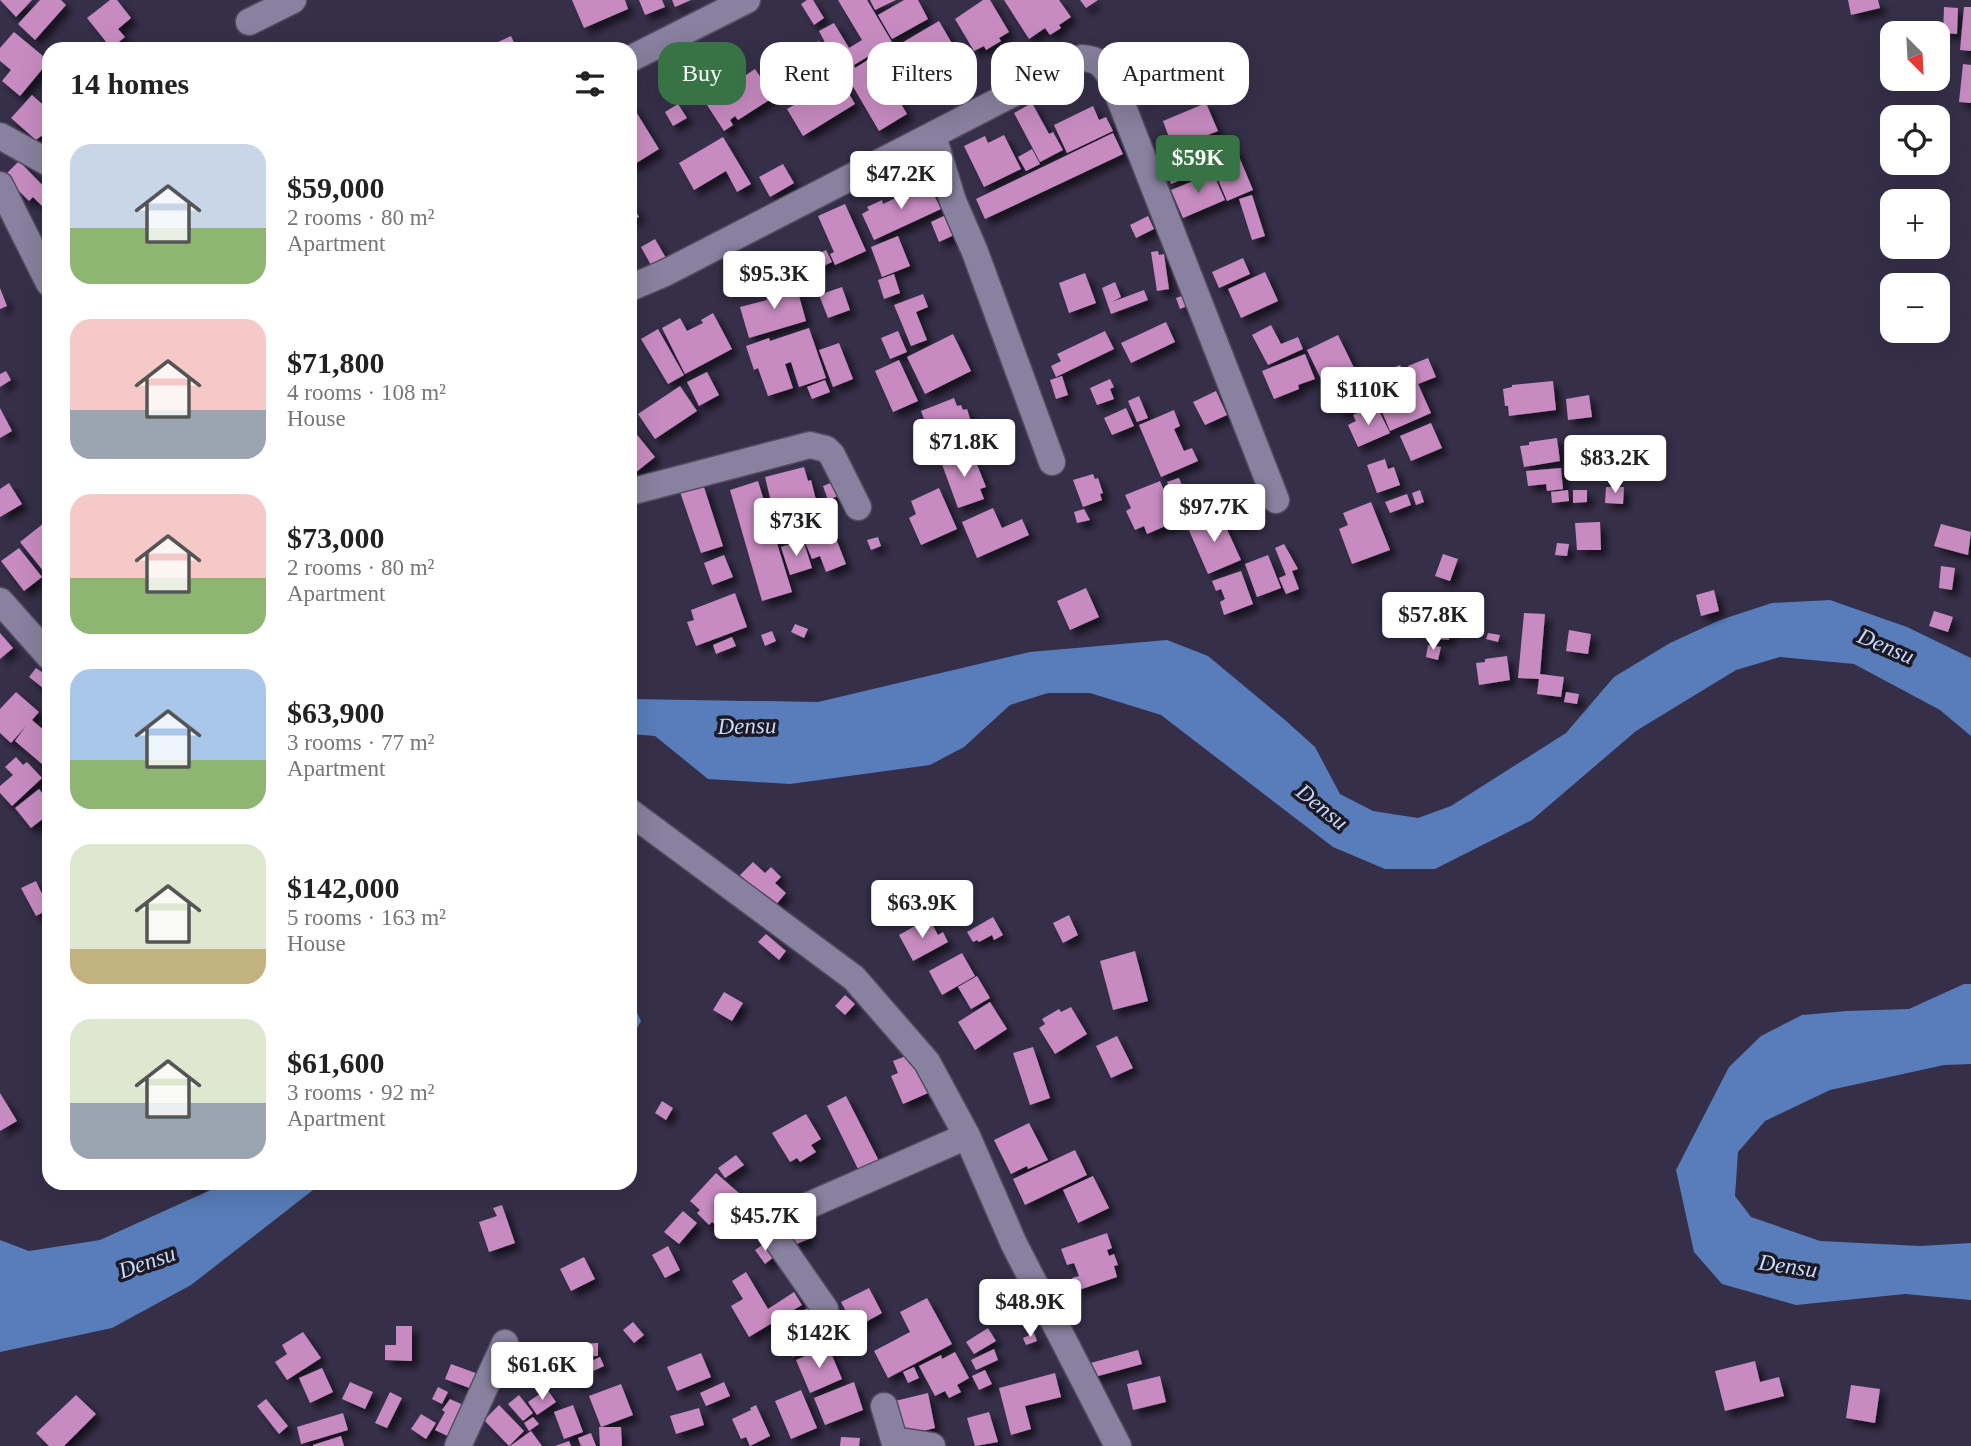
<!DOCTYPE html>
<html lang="en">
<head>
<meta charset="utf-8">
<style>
	body { margin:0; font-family:Georgia,serif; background:#f2f2f2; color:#222; height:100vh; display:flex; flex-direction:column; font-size:26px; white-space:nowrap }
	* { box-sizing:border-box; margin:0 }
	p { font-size:23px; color:#767676 }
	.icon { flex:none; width:38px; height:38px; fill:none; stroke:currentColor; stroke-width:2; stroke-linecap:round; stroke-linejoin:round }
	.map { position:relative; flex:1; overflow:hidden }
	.drawer { position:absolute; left:42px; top:42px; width:595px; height:1148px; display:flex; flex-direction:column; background:#fff; border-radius:21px; box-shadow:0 7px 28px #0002 }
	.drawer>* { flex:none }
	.top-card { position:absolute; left:658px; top:42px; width:665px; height:63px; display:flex; gap:14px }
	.needle { width:46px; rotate:156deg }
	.controls { position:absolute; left:1880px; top:21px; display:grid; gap:14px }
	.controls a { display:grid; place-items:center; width:70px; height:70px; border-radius:14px; background:#fff; box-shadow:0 7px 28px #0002; font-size:35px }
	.price { position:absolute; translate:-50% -60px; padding:0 16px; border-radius:7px; background:#fff; color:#222; font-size:23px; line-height:46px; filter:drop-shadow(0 2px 4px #0008) }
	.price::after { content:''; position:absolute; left:50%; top:42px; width:21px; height:16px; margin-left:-10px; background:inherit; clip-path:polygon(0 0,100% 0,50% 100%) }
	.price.current { background:#387346; color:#fff }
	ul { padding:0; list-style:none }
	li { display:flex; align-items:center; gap:21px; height:175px; padding:0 28px }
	li span { display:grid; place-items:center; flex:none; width:196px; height:140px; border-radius:21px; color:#555 }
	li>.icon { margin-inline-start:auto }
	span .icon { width:84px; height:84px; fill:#fffc; stroke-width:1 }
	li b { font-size:30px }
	h2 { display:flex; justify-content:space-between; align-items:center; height:84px; padding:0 28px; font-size:30px }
	.tag { padding:0 24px; border-radius:21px; background:#fff; box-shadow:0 7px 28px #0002; font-size:24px; line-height:63px }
	.tag.current { background:#387346; color:#fff }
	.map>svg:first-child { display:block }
	.water { fill:#597dba }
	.building { fill:#c78bc1; filter:url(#shadow) }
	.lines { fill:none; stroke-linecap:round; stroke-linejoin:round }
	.minor-casing { stroke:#524c60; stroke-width:29 }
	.minor { stroke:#88819f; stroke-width:26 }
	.labels { text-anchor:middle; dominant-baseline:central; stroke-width:7; stroke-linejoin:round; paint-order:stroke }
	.water-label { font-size:23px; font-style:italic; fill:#c5dafd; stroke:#1d1a25 }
</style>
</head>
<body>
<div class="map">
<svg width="1971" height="1446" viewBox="0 0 1971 1446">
	<defs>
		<filter id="shadow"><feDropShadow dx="6" dy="6" stdDeviation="3.5" flood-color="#0009"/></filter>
	</defs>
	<rect width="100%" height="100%" fill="#362f49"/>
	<path class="water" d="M1830,600L1907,627L1971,658V736L1940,710L1854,664L1780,657L1736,670L1636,731L1532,820L1435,869H1385L1333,847L1161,715L1090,693H1048L1010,705L964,747L930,765L790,784L708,779L655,736L630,734V699L818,702L1030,652L1167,640L1208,656L1285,720L1315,747L1340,794L1373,811L1418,818L1451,806L1566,733L1614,677L1670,643L1720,620L1772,603Z
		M1964,984H1971V1064L1944,1065L1830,1090L1765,1121L1738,1152L1735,1196L1751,1217L1820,1241L1920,1246L1971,1243V1300L1905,1294L1796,1305L1722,1284L1694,1252L1676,1170L1729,1067L1761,1036L1802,1015L1847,1011L1909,1009Z
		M630,998L641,1021L630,1041Z
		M219,1183H322L191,1285L112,1328L0,1352V1240L29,1251L100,1240L215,1188Z"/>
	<path class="building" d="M0,0H32L16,17Z
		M40,0H61L66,5L35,40L18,24Z
		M110,0H117L131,18L118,29L125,37L111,48L87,18Z
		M572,0H625L628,9L584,28Z
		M639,0H662L665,7L645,15Z
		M672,0H691L675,7Z
		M807,0H813L824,18L814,25L801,4Z
		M838,0H867L892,42L854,65L855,68L890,46L910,80L893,90L907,114L879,131L844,71L841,73L819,31L834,23L849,48L862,40Z
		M870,0H896L875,10Z
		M904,0H918L928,19L892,39L878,15Z
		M983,0H990L1009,32L999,38L1001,41L986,50L984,46L974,51L955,19Z
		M1004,0H1059L1071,17L1059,25L1061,28L1050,35L1045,28L1029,39Z
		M1080,0H1098L1086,8Z
		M1848,0H1878L1880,8L1851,15Z
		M1944,7L1958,8L1957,34L1943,33Z
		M1964,7H1971V51L1960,50Z
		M939,21L962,61L952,66L955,70L938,80L931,67L917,74L900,44Z
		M14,32L49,61L20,96L2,81L11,70L0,61V48Z
		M511,36L517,49H483Z
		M819,41L833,67L792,90L775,60L785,55L789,62L804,54L802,50Z
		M1203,42L1221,78L1195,90L1178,54Z
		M1163,51L1177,83L1142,99L1128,67Z
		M1963,64L1971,65V103L1959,102Z
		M737,68L743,77L755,69L774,97L738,120L735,116L730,120L733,125L724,131L707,105L711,102L703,91Z
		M840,78L855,104L803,136L787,109Z
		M32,95L49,110V140L41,136L36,140L11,118Z
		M630,102L659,149L630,167Z
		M1032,103L1049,134L1053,132L1063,150L1040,162L1014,113Z
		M1206,103L1218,131L1198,139L1201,148L1182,156L1179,148L1174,151L1163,121Z
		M678,104L687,118L673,126L665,112Z
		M1093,106L1099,120L1106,117L1113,131L1067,153L1054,125Z
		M1113,133L1123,154L985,219L976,199Z
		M1004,135L1021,169L984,187L964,146L985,136L988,143Z
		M723,137L751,184L737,192L726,171L694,190L679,163Z
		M1235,147L1253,190L1227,201L1209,158Z
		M1032,149L1040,164L1026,171L1018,157Z
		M1203,151L1210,168L1171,184L1164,166Z
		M19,161L49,192V200L42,206L33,197L29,201L4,176Z
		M783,164L794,183L770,197L759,177Z
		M1213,173L1225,200L1183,218L1171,190Z
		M928,183L941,209L874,240L862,214L869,210L867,207L882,200L883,204L902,195L901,191L916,184L918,188Z
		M1252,195L1265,236L1252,240L1239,199Z
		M630,201L639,217L630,221Z
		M845,204L866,251L835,265L830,254L834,252L818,216Z
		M946,215L954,235L939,242L931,222Z
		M1148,216L1154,229L1136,238L1130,225Z
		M898,236L910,266L882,277L871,247Z
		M655,239L666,258L652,267L641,247Z
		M826,250L832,262L817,269L811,257Z
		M1158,251L1159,255L1164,254L1169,289L1157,291L1151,252Z
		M1243,258L1250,274L1219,288L1212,272Z
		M1265,272L1278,301L1241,318L1228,289Z
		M1085,273L1096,303L1069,313L1059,283Z
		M894,274L900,293L884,299L878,280Z
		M789,282L792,294L798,292L806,321L749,338L740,307L767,300L764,289Z
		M1115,282L1121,297L1112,302L1144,290L1148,300L1111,314L1102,288Z
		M842,287L850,310L828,318L819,295Z
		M0,288L7,306L0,309Z
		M923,294L928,307L916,312L927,340L911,346L894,305Z
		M1188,294L1192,304L1180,309L1176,298Z
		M713,313L732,349L685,374L662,328L680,318L687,331L703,323L701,320Z
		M1166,322L1175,342L1131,363L1121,343Z
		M1271,325L1281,344L1298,337L1303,349L1268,365L1252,335Z
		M809,328L826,378L799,387L791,362L785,364L793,388L768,396L758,368L754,370L746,346L769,338L770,341Z
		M658,329L684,375L668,384L641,339Z
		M898,331L907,352L890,359L881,338Z
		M1105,331L1114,349L1056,377L1051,366L1061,361L1057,354Z
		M953,334L971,371L925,394L907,357Z
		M1338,335L1356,372L1325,387L1307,350Z
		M839,343L853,379L833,387L819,350Z
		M1305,354L1315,379L1298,385L1299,389L1274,399L1262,371Z
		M1428,358L1436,377L1418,384L1431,413L1390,431L1378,402L1416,386L1408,366Z
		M899,360L918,401L893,412L875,371Z
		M1400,365L1409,383L1341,413L1332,395Z
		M6,371L11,380L0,387V374Z
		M707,372L719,395L699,406L687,382Z
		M1062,376L1068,395L1056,399L1050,380Z
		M1110,379L1114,387L1110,389L1114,399L1097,405L1090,388Z
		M825,380L830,392L812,399L807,387Z
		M1553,381L1556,410L1509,416L1508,406H1505L1503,389L1512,387V385Z
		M680,386L697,411L655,439L638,414Z
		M1216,391L1227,415L1205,425L1193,402Z
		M1589,395L1592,417L1568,420L1566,399Z
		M1139,396L1148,418L1137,422L1128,401Z
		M954,398L957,406L961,405L963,410L967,409L973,428L971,429L973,434L968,436L971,444L938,456L921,411Z
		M0,408L12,431L0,438Z
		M1126,408L1134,426L1112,435L1104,418Z
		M1368,408L1371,414L1379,411L1390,433L1358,447L1348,425L1356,421L1353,415Z
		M1174,410L1180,426L1174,429L1184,451L1192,448L1198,461L1161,477L1139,425Z
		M1431,423L1442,448L1411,461L1400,436Z
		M630,426L655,457L630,477Z
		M1557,438L1560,461L1524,467L1520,446L1529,445V442Z
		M966,450L971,463L976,462L986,487L980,489L984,499L958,508L940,459Z
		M1385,459L1388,469L1394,467L1400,485L1377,493L1367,465Z
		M804,467L808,481L811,480L818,508L815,509L817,520L778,530L765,477Z
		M1561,468L1563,489L1547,491L1546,484L1528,486L1526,471Z
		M1093,474L1095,479L1098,478L1103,493L1100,494L1102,500L1083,507L1073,480Z
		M1179,478L1184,490L1173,495L1167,482Z
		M758,481L792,592L762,601L730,490Z
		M1160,481L1177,521L1147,534L1144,526L1135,530L1126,511L1131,508L1125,495Z
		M833,482L838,496L828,500L823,486Z
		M9,483L22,504L0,517V489Z
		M703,484L723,546L701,553L680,492Z
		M1606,487H1624L1623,504L1605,503Z
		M939,488L957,529L921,545L909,518L916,514L911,501Z
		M1420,490L1424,502L1416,505L1412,493Z
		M1568,490L1569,501L1552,503L1551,492Z
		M1573,490H1587V502L1573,503Z
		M1407,494L1411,505L1390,513L1385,502Z
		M1371,502L1390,550L1352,564L1339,529L1348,525L1343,513Z
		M1239,505L1241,510L1248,507L1253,518L1238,525L1231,509Z
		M993,508L1002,528L1022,519L1029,535L977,558L962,522Z
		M1084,509L1090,520L1077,523L1074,512Z
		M1220,514L1241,560L1208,574L1188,528Z
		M49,519V578L20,542Z
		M1600,522L1601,550H1577L1575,523Z
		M1941,524L1971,532L1968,555L1934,546Z
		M833,531L846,564L826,572L820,556L812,559L805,542Z
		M878,537L881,546L871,550L867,540Z
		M803,540L812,568L790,575L781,547Z
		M1557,543L1569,544L1567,556L1555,555Z
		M1284,544L1298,569L1292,571L1299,589L1286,594L1279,578L1286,575L1275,548Z
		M19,548L42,577L24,591L1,561Z
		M1443,554L1458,559L1450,581L1435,576Z
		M724,555L733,577L712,585L704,563Z
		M1268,555L1281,588L1257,597L1245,564Z
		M1941,566L1955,568L1952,590L1939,588Z
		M1241,571L1253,604L1224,615L1220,602L1225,599L1221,589L1216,591L1212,581Z
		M1086,588L1099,617L1070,630L1057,601Z
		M1714,590L1719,611L1701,616L1696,595Z
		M1430,592L1452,593L1449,640L1426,638Z
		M735,593L747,627L696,646L687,622L694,620L691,610Z
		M1934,611L1953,617L1948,632L1929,626Z
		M1524,613L1545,614L1540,674L1564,677L1561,697L1537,694L1539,679L1518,678Z
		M795,624L808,629L804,638L791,632Z
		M1569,630L1591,634L1588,654L1566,651Z
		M772,631L776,641L765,646L761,635Z
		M0,633L13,648L0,659Z
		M1488,633L1500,635L1498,642L1486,639Z
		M732,637L736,646L716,654L713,645Z
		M1428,645L1441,647L1438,660L1426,657Z
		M1507,656L1510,680L1479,685L1476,663L1485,662V659Z
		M36,668L49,677L43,688L29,677Z
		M16,692L39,712L32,720L46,732L44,735L49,739V770L15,741L26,726L11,743L0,733V709Z
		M1566,692L1579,694L1577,704L1564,702Z
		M16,757L23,765L27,762L42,778L12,806L0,793V786L13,775L5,767Z
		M39,789L49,802V814L31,828L15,808Z
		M753,862L765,873L771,867L781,877L775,883L786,893L774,907L740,875Z
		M36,881L49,909L36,916L21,888Z
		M1069,915L1078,935L1063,943L1053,923Z
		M993,917L1003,935L994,940L992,935L979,942L977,940L973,942L967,932Z
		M929,918L938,935L943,932L948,942L913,961L899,935Z
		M766,934L786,951L779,960L758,942Z
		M1135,951L1148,1001L1113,1010L1100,961Z
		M962,953L975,976L942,995L929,971Z
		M977,976L990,998L971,1009L958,987Z
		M724,992L743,1003L732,1021L713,1010Z
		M845,995L855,1004L845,1015L835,1006Z
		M990,1002L1007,1029L975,1050L958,1022Z
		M1071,1007L1087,1034L1055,1054L1039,1028L1045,1024L1042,1019L1059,1009L1061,1012Z
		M1117,1036L1133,1068L1111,1078L1096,1046Z
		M1033,1047L1050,1098L1030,1105L1013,1053Z
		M911,1054L928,1093L903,1104L891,1076L898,1073L893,1061Z
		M0,1093L17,1121L0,1131Z
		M846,1096L879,1161L859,1171L827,1106Z
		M662,1101L673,1108L666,1120L655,1113Z
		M806,1114L821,1139L811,1145L816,1152L800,1162L797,1158L790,1162L772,1133Z
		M1029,1123L1048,1160L1028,1169L1027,1166L1011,1174L994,1140Z
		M1075,1150L1087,1175L1025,1205L1013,1179Z
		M736,1155L744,1165L725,1178L718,1168Z
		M716,1173L740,1194L736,1199L738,1201L716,1225L712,1222L709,1225L697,1213L700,1210L690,1201Z
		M1093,1176L1109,1208L1078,1223L1063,1190Z
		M186,1183H202L189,1189Z
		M502,1205L515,1243L489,1252L479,1222L497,1216L493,1208Z
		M683,1211L697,1223L679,1244L664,1232Z
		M803,1223L809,1239L794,1245L788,1230Z
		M1107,1233L1112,1248L1107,1250L1109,1256L1114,1254L1118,1265L1114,1266L1117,1277L1076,1291L1072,1278L1079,1276L1074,1263L1067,1265L1061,1249Z
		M765,1243L775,1256L765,1264L755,1250Z
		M668,1246L680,1270L665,1278L652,1255Z
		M584,1257L595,1279L571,1291L560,1269Z
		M746,1272L768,1309L794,1292L802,1305L749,1337L731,1306L743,1299L732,1281Z
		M869,1288L882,1313L855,1328L841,1302Z
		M927,1298L952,1344L888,1378L874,1351L910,1332L900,1312Z
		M813,1305L821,1318L783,1340L776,1327Z
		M633,1322L644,1335L634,1343L623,1330Z
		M816,1324L821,1332L814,1336L818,1343L793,1357L786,1345L797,1338L796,1335Z
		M396,1326H412V1361L385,1360V1345H396Z
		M988,1328L996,1341L974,1354L966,1342Z
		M303,1332L321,1358L287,1380L275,1362L287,1354L282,1345Z
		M1034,1333L1037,1341L1026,1345L1023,1338Z
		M598,1343V1356L551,1357L550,1345Z
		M828,1346L842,1379L810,1393L796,1360Z
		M994,1349L998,1360L976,1370L971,1360Z
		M1138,1350L1142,1364L1091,1378L1087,1364Z
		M955,1352L969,1378L957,1385L961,1392L949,1398L945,1391L935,1396L919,1366L941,1355L942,1359Z
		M701,1353L711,1377L677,1391L667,1367Z
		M600,1357L604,1366L593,1371L589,1362Z
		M1755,1361L1760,1382L1779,1377L1784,1396L1725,1411L1715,1371Z
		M451,1364L481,1375L475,1390L445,1379Z
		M914,1367L919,1378L908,1383L903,1372Z
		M322,1368L333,1392L310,1403L299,1378Z
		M580,1369L586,1380L576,1384L570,1373Z
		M985,1370L992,1384L979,1390L972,1376Z
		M1055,1373L1061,1397L1025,1406L1031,1429L1011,1435L999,1388Z
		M1160,1376L1166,1402L1133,1410L1127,1384Z
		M350,1382L373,1392L365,1409L342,1399Z
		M724,1382L730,1396L706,1406L700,1393Z
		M854,1382L863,1410L825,1425L814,1398Z
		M621,1384L633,1415L601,1427L589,1396Z
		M1851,1385L1880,1389L1875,1423L1846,1418Z
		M438,1387L448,1392L442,1404L432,1399Z
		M547,1389L556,1402L537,1415L528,1402Z
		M801,1390L817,1428L791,1439L775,1401Z
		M390,1392L402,1398L387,1428L375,1423Z
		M928,1393L935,1428L903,1436L895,1401Z
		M76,1395L96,1414L64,1446H49L36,1433Z
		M519,1395L533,1413L523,1421L508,1404Z
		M266,1399L288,1426L279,1434L257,1406Z
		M450,1399L470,1408L454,1439L435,1430L445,1412L442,1410Z
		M499,1405L524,1431L509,1446L484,1420Z
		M573,1405L583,1432L564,1439L554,1412Z
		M756,1405L770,1436L750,1446L746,1437L741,1439L732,1419L751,1410L750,1408Z
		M699,1408L704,1425L676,1434L670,1416Z
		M989,1412L998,1442L975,1446L967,1418Z
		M343,1413L348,1430L301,1444L297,1427Z
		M421,1414L436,1423L426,1439L411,1429Z
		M533,1417L539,1424L529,1431L524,1423Z
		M599,1427H621L622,1446H600Z
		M531,1431L542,1446H510Z
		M591,1433L596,1446H581L578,1438Z
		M341,1436L344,1446H313V1445Z
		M841,1437L860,1438L859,1446H840Z
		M569,1441L571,1446H555Z"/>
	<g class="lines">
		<g class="minor-casing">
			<path id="minor" d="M249,22L293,0
				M630,59L747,0
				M0,136L49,163
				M933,136L953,201L975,252L1052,462
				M0,185L49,283
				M630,288L665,273L1082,58C1099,59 1103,65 1112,79L1276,500
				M630,492L810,445L826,449L832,455L858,507
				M0,601L49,656
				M630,812L854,978L927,1062L967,1136L1014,1244L1118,1446
				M825,1309L766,1224L967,1136
				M884,1406L894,1440L932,1446
				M458,1446L505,1343"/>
		</g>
		<use href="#minor" class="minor"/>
	</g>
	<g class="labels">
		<g class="water-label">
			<text transform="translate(1886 646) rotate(23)">Densu</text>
			<text transform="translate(747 726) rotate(-1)">Densu</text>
			<text transform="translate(1322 807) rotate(39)">Densu</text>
			<text transform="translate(147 1262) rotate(-19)">Densu</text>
			<text transform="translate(1788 1266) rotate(8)">Densu</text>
		</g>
	</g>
</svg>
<div class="controls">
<a><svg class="needle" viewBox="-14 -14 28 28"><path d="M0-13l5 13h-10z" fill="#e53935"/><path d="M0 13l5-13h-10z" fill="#767676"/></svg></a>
<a><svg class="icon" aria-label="locate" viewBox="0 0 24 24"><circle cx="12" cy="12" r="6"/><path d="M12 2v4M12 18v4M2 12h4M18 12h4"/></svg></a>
<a>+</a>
<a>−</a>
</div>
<b class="price current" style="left:1198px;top:195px">$59K</b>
<b class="price" style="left:901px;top:211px">$47.2K</b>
<b class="price" style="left:774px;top:311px">$95.3K</b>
<b class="price" style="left:1368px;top:427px">$110K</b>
<b class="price" style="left:964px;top:479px">$71.8K</b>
<b class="price" style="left:1615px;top:495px">$83.2K</b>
<b class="price" style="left:1214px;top:544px">$97.7K</b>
<b class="price" style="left:796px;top:558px">$73K</b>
<b class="price" style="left:1433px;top:652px">$57.8K</b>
<b class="price" style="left:922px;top:940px">$63.9K</b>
<b class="price" style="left:765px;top:1253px">$45.7K</b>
<b class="price" style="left:1030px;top:1339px">$48.9K</b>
<b class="price" style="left:819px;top:1370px">$142K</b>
<b class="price" style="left:542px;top:1402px">$61.6K</b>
<div class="top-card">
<a class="tag current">Buy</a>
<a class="tag">Rent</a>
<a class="tag">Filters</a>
<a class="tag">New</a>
<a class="tag">Apartment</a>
</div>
<section class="drawer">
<h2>14 homes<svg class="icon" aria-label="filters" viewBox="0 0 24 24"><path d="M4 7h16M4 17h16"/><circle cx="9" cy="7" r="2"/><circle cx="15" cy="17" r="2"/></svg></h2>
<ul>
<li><span style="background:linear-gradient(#c9d6e8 60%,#8fb573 0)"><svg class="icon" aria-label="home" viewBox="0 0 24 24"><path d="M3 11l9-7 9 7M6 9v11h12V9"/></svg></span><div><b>$59,000</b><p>2 rooms · 80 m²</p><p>Apartment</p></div></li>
<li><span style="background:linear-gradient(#f6c9c9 65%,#9aa5b1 0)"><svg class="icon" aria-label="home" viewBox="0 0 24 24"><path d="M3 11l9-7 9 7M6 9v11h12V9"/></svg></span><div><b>$71,800</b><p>4 rooms · 108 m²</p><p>House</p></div></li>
<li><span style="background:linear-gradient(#f6c9c9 60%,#8fb573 0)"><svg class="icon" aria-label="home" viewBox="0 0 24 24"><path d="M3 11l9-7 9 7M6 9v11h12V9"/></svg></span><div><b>$73,000</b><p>2 rooms · 80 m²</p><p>Apartment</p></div></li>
<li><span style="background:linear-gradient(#a9c7e8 65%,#8fb573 0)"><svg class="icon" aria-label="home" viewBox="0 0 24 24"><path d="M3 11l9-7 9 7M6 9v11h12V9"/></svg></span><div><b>$63,900</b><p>3 rooms · 77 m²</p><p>Apartment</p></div></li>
<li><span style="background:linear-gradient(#dfe7d0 75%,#c2b280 0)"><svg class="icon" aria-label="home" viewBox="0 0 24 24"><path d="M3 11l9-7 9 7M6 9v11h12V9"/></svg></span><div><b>$142,000</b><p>5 rooms · 163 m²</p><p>House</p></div></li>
<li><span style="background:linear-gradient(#dfe7d0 60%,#9aa5b1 0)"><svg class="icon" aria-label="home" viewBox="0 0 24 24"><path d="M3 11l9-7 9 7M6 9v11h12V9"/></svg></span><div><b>$61,600</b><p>3 rooms · 92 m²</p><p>Apartment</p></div></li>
</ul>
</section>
</div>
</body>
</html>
